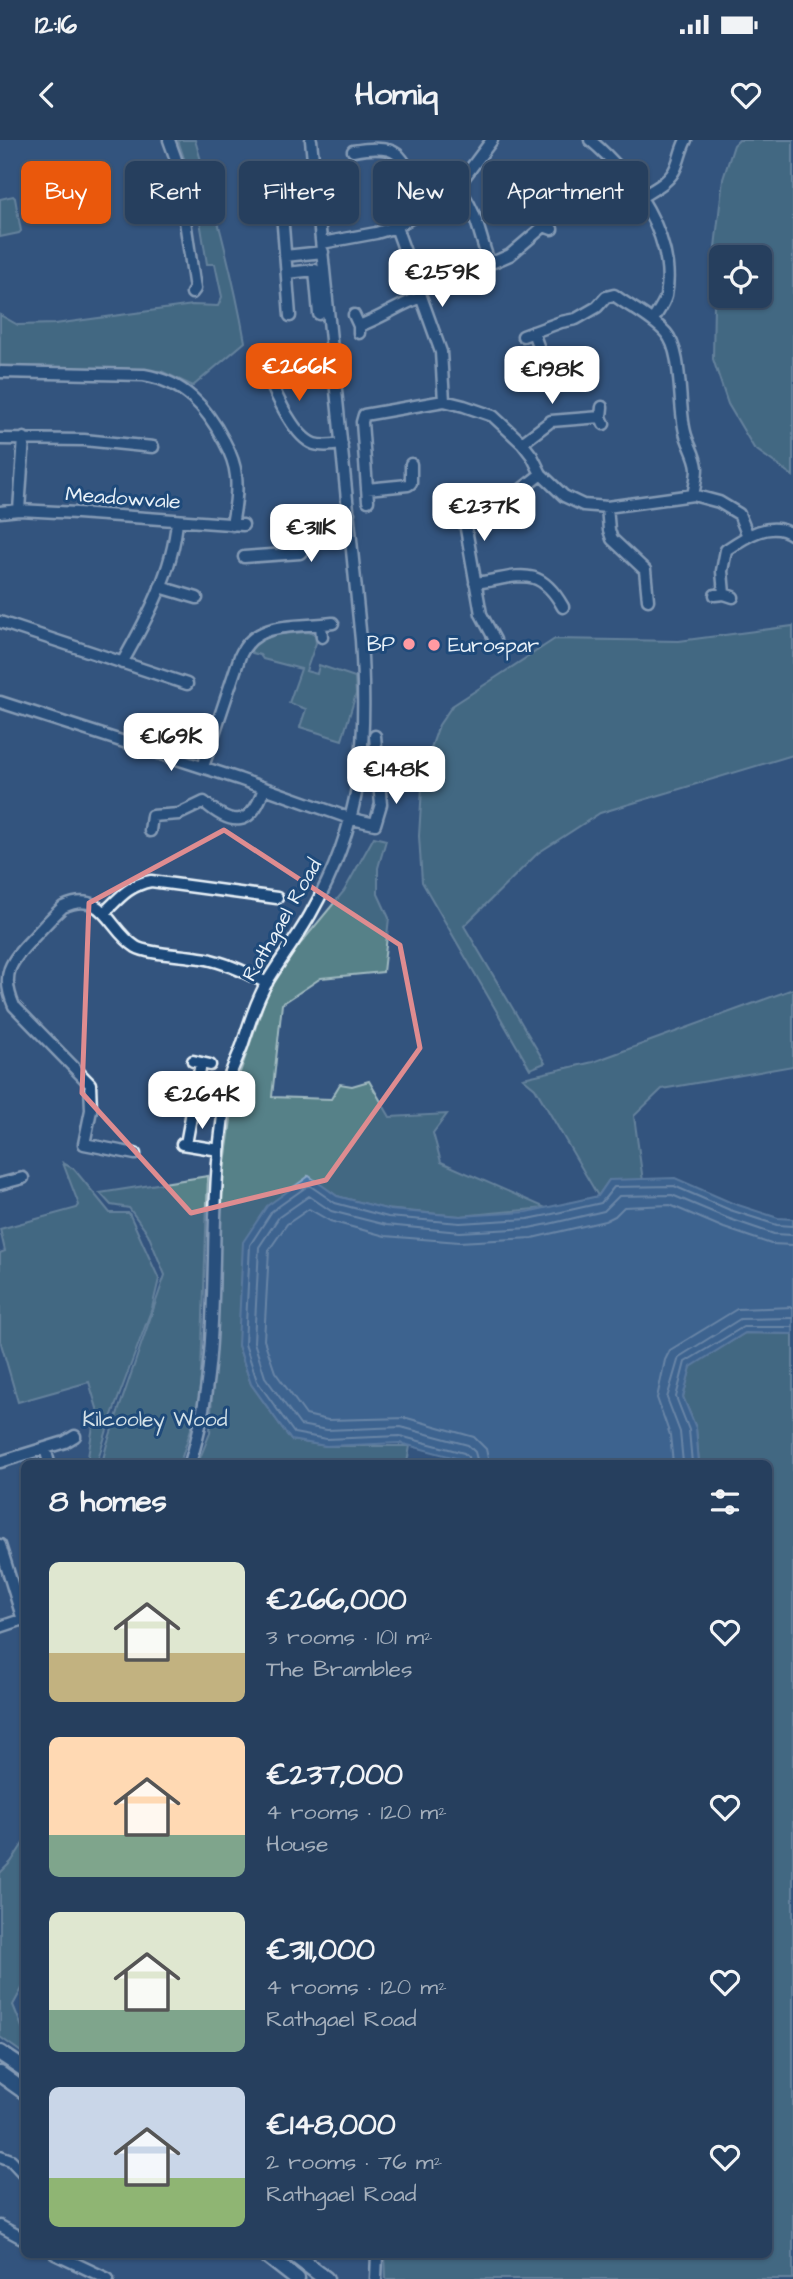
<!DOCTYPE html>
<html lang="en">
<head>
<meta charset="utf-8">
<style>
	body { margin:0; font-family:"Architects Daughter",sans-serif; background:#324a67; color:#f1f3f6; height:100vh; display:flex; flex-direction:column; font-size:26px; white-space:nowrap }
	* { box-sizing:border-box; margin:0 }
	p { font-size:23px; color:#a4afbc }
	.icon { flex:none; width:38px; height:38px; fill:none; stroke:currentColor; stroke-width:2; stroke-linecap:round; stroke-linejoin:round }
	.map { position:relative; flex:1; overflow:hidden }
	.drawer { position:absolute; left:21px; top:1320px; width:751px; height:798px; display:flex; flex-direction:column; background:#263f5e; border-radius:10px; box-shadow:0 2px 5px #0004,0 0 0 2px #425873 }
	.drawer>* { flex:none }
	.guide { position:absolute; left:21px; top:21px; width:752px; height:63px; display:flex; gap:14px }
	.buttons { position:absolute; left:709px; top:105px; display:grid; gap:14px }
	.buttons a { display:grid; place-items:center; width:63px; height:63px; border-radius:10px; background:#263f5e; box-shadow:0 2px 5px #0004,0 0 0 2px #425873; font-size:35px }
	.price { position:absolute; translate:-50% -60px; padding:0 16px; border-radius:14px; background:#fff; color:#222; font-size:23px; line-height:46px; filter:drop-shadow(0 2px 4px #0008) }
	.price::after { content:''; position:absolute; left:50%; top:42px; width:21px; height:16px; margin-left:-10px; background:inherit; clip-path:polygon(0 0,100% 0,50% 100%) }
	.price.on { background:#ea580c; color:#fff }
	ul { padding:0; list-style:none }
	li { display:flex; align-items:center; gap:21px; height:175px; padding:0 28px }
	li span { display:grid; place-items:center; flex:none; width:196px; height:140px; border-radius:10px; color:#555 }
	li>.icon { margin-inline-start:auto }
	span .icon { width:84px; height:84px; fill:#fffc; stroke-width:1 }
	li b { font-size:30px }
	h2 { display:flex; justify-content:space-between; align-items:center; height:84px; padding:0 28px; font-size:30px }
	.tag { padding:0 24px; border-radius:10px; background:#263f5e; box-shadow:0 2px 5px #0004,0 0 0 2px #425873; font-size:24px; line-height:63px }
	.tag.on { background:#ea580c; color:#fff }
	.status { display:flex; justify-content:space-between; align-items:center; height:49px; padding:0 35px; background:#263f5e; direction:ltr }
	.status svg { height:19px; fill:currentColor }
	header { display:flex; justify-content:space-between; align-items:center; height:91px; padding:0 28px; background:#263f5e; font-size:32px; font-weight:700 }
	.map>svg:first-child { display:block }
	.green { fill:#578188; stroke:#a0b9c0; stroke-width:2; fill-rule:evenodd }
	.water { fill:#4a76a5; stroke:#89a7c6; stroke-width:2 }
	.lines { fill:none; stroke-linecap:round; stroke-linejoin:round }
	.shore { stroke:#a9c0d7; stroke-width:2 }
	.minor-casing { stroke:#e8f1f8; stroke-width:15 }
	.highway-casing { stroke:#e8f1f8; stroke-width:19 }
	.minor { stroke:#1f4a7a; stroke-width:10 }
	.highway { stroke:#1f4a7a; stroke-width:14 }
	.marked { fill:none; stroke:#df8c90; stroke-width:5; stroke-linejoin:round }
	.poi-dot { fill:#ff9aa2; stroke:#1f4a7a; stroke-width:2.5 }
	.labels { text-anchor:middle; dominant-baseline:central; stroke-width:6; stroke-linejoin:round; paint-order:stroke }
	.street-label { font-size:21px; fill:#e8f1f8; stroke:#1f4a7a }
	.poi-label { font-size:21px; fill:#e8f1f8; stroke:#1f4a7a; text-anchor:end }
	.park-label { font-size:21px; fill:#d2e0e7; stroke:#1f4a7a }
</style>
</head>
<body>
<div class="status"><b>12:16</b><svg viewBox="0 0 49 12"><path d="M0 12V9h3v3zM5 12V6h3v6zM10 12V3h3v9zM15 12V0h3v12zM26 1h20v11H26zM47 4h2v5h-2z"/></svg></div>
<header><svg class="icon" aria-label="back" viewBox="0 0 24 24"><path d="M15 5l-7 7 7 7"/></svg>Homiq<svg class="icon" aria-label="heart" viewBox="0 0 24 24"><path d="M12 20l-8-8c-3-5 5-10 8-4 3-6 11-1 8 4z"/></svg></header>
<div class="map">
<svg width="793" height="2139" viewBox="0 0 793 2139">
	<rect width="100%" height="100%" fill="#33547e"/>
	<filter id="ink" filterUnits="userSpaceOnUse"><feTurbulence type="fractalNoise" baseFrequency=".0143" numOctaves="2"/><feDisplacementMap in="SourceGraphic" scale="14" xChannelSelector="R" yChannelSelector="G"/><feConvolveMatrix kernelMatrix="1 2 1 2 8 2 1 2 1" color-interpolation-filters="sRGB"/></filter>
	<g filter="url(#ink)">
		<path class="green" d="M178,0H195C215,67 233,133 245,202L193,246L161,231L0,227V175L18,185L55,184L193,165L218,166L222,157L215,124H207L200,81V54L193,46Z
			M739,0H793V336L754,308L728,264L713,219L715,107L723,39L734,5ZM721,117H760V156H721Z
			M13,56L15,58L21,91L19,93L0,97V59Z
			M793,486V615L600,673L538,713L464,786L545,923L530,929L422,742L419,696L423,631L439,585L452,566L555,499L679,501Z
			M309,492L315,495L316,503L306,531L317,534L319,525L355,537L356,554L342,600L300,587L306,569L289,563L301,529L263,519L260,515L252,513L251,509C266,492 288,494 309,492Z
			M374,697L386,700L378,728V754L389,778L383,832L321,838L282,864L272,957L331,959L340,944L352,946L369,941L390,977L447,974L433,993L441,1022L546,1068L460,1076L385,1069L337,1056L308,1036L238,1205L251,1244L291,1300L326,1306H410L407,1323H198L210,1293L223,1037L236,944L273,837L344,751Z
			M793,849V926L662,949L634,976L643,1041L609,1040L598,1056L535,948L523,938L593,922Z
			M63,1023L74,1029L110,1073H129L159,1139L152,1168L109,1283L97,1323H87L93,1286L99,1275L89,1242L18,1262L0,1200V1113L5,1111L0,1089L77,1068L79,1065Z
			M208,1036L200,1261L180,1323H102L107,1304L165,1135L148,1094L129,1068L111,1065L100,1053Z
			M745,1193L793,1194V2139H386L385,2114H768V1323H699L696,1288L683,1257L691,1226Z
			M24,1702V1845L13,1865L24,1892V1914L0,1897V1733L11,1722Z"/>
		<path class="water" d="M309,1036L337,1056L390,1070L460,1076L527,1072L598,1056L609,1040L675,1038L732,1063L778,1078L793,1079V1194L745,1193L691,1227L683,1257L696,1288L699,1323H474L400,1303L326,1306L291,1300L251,1244L238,1205L243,1102L267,1066Z"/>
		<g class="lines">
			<path class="shore" d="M469,1323L468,1317L464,1313L400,1296L326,1299L294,1293L257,1241L245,1204L250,1105L272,1071L309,1045L335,1063L388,1077L460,1083L528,1079L548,1075L601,1063L614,1047L674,1046L730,1070L777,1085L793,1086
				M478,1323L475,1312L468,1305L401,1287L327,1290L300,1285L265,1237L254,1202L259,1107L279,1077L309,1056L331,1071L386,1085L460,1092L529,1088L549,1084L604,1071L619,1056L672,1055L727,1078L774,1094L793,1095
				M489,1323L486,1309L474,1297L407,1278L328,1280L306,1275L275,1232L264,1200L269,1110L287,1084L309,1069L330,1081L385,1096L459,1102L532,1098L605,1081L615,1076L624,1067L670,1065L724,1088L771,1104L793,1105
				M673,1323L670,1295L657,1258L665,1220L670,1210L737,1169L793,1167
				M683,1323L680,1292L667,1258L679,1217L740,1179L793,1178
				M692,1323L689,1290L676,1257L685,1222L743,1187H793"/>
			<g class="minor-casing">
				<path id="minor" d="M169,0L187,50L189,62L185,81L195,149L192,153
					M590,0C632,35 677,98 666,156C664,164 657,173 653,180
					M353,11C364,9 387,6 397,14C408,23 421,54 429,67
					M457,47C477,70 478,91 488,119L494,122L510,115L544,86
					M641,57C654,49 670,42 676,27C680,18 681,9 686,0
					M543,70L544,86L552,89
					M396,87L441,212L444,261
					M322,103L376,93L396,87L445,57L457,47L492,0
					M285,116L323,112
					M287,133L315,130L319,174
					M354,175L359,186V193
					M290,176L282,73L318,70
					M359,186C381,178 399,165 421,157
					M533,192L538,206
					M523,196L561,182L576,179L597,167L606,157L614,155C631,168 652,177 666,193C683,212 678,265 685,292C688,305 696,315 697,328C697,337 695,346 693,355
					M260,220C271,242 291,296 314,304C323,307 333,305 342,304
					M0,232L144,235C184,242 206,266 224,301C230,312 235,324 236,336C238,352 235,369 232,385
					M602,267L601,277L604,284
					M0,299L84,300L153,307
					M522,303L551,281L601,277
					M367,349L408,345L411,343V324
					M368,361L362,282L364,275L444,261L464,266L493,276L522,303L532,316L541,334L564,356L583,365L607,367L693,355L719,362L739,374L748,396
					M607,367L609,390L612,399L645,430L648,460
					M19,370L24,298
					M0,372L19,370L77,373L243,385
					M244,417L300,413L307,406L306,383L309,377L349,373
					M475,443C517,438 538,422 563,467
					M160,447L197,458
					M724,454L722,431L726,410C745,397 771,379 793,395
					M715,455L724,454L733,457
					M0,482L187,544
					M321,485L322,497
					M495,500L481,474L465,383L471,378L512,357L541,334
					M122,523C147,479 173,431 177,381
					M0,562L239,639L352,679L375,684L381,664L375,596
					M203,627L240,516C256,479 300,488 333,483
					M150,691L152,676L179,674L204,662C232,687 252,687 264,648
					M104,773C119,758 129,745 151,741L277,758
					M193,921L210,925
					M182,1004L219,1010
					M186,1004L201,923
					M135,1014L84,1004L91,970L90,944L14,866C0,834 11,821 32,799C42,788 52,777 63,767C104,748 108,790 136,807C149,815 193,815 211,820C231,825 249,834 267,843
					M0,1044L23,1038
					M45,1308L49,1323
					M0,1322L65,1302L75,1296
					M190,1323C224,1216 207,1103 221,993C223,977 224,961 227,945C230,932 237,919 242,906C249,884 256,862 267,842C281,819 297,798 310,775C363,682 368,605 361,500L311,0
					M0,1405L23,1480
					M0,1487L24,1479
					M0,2016L11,2020L24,2034
					M0,2086L24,2099
					M55,2114L108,2139
					M376,2139L377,2114"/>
			</g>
			<g class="highway-casing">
				<path id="highway" d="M0,1913L24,1929
					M0,1934L24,1951
					M265,2114L297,2139
					M293,2114L326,2139"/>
			</g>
			<use href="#minor" class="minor"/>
			<use href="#highway" class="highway"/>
		</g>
	</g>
	<path d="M0 0H793V2139H0ZM224,690L400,805L420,908L326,1040L191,1073L82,953L89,763Z" fill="#33547e" fill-opacity=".55" fill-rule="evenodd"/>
	<path class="marked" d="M224,690L400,805L420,908L326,1040L191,1073L82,953L89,763Z"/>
	<g class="poi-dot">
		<circle cx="409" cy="504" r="7"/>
		<circle cx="434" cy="505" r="7"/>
	</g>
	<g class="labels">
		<g class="street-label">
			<text transform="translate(123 358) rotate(4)">Meadowvale</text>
			<text transform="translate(282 780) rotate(-60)">Rathgael Road</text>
		</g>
		<g class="poi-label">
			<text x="395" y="504">BP</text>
			<text x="448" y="505" text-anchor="start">Eurospar</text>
		</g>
		<g class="park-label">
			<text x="155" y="1279">Kilcooley Wood</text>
		</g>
	</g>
</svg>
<div class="buttons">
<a><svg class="icon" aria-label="locate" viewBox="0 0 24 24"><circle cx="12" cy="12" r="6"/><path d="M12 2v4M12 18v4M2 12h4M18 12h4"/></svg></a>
</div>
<b class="price" style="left:442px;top:169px">€259K</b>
<b class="price on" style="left:299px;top:263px">€266K</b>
<b class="price" style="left:552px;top:266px">€198K</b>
<b class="price" style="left:484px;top:403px">€237K</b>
<b class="price" style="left:311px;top:424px">€311K</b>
<b class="price" style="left:171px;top:633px">€169K</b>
<b class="price" style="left:396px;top:666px">€148K</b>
<b class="price" style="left:202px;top:991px">€264K</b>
<div class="guide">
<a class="tag on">Buy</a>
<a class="tag">Rent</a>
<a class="tag">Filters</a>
<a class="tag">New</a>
<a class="tag">Apartment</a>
</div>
<section class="drawer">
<h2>8 homes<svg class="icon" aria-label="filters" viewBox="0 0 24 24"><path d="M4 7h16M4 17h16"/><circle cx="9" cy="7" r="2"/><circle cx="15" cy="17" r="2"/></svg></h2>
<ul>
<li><span style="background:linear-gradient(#dfe7d0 65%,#c2b280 0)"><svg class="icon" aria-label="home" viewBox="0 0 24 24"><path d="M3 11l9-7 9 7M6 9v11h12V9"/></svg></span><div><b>€266,000</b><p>3 rooms · 101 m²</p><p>The Brambles</p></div><svg class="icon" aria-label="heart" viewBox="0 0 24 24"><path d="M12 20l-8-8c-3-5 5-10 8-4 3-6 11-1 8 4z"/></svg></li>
<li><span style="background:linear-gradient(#ffd9b3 70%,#7fa58c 0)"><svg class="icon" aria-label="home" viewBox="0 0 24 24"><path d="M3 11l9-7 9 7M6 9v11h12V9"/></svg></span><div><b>€237,000</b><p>4 rooms · 120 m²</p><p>House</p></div><svg class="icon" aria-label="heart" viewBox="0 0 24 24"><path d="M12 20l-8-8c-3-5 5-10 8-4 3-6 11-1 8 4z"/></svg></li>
<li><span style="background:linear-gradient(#dfe7d0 70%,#7fa58c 0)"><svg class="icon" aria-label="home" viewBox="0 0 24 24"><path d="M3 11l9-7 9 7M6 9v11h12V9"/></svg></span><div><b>€311,000</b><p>4 rooms · 120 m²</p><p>Rathgael Road</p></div><svg class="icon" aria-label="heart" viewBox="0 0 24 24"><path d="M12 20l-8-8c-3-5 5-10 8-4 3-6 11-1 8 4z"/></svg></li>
<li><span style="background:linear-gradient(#c9d6e8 65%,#8fb573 0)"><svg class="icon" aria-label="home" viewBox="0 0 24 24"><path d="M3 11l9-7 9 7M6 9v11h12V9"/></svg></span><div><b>€148,000</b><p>2 rooms · 76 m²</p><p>Rathgael Road</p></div><svg class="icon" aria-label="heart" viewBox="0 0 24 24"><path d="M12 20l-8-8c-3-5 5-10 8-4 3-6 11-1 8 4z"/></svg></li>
</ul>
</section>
</div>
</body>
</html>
